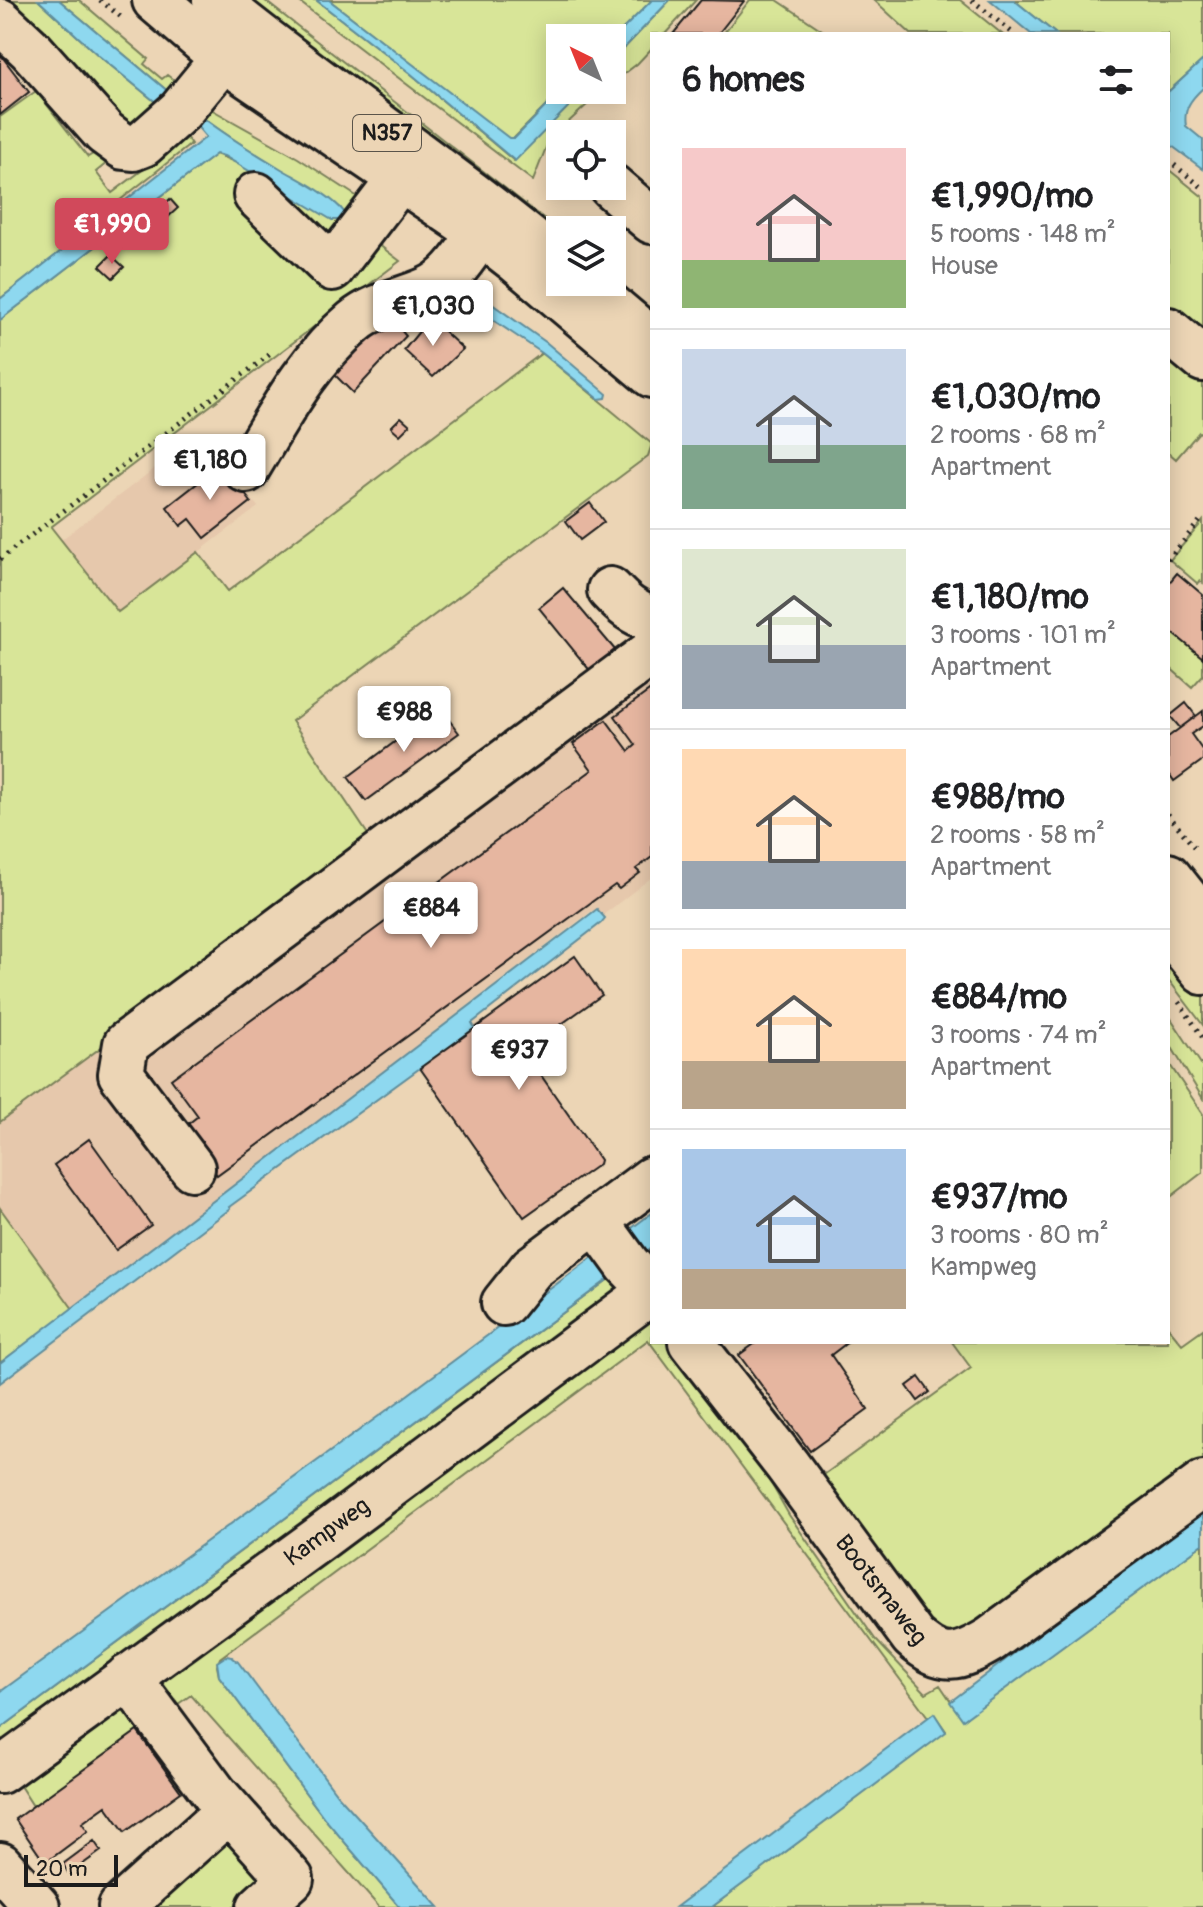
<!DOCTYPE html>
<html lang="en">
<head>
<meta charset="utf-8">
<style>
	body { margin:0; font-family:Pangolin,sans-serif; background:#f6f6f6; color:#202124; height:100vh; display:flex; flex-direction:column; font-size:30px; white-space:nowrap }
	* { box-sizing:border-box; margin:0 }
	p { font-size:26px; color:#757577 }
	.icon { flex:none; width:44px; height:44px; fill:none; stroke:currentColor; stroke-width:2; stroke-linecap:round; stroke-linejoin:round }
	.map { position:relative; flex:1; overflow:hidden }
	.panel { position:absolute; left:650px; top:32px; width:520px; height:1312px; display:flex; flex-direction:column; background:#fff; border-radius:0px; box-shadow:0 4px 20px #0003 }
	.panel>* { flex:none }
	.needle { width:52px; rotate:317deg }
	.tools { position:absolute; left:546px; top:24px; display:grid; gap:16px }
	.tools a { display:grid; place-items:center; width:80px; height:80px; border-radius:0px; background:#fff; box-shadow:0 4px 20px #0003; font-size:40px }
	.scale { position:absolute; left:24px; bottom:20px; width:94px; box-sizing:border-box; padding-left:8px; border:4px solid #1c1c1c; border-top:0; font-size:22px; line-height:28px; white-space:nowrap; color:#1c1c1c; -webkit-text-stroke:6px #ecd5b5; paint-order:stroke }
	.price { position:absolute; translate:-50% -68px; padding:0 18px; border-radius:8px; background:#fff; color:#222; font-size:26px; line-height:52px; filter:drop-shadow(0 2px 4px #0008) }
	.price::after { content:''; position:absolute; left:50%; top:48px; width:24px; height:18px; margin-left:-12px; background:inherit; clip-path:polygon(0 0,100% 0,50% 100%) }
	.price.selected { background:#d1495b; color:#fff }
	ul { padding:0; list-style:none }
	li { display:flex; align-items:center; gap:24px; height:200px; padding:0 32px }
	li+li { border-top:2px solid #e0e0e0 }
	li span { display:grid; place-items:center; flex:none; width:224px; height:160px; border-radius:0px; color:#555 }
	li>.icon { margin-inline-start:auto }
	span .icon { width:96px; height:96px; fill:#fffc; stroke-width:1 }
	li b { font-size:34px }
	h2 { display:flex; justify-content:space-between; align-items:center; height:96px; padding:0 32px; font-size:34px }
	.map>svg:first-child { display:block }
	.built { fill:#e6c8ac }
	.green { fill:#d8e598; stroke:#7a805a; stroke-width:2 }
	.water { fill:#8ed8ef; stroke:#608d9b; stroke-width:2 }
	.building { fill:#e6b6a0; stroke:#1c1c1c; stroke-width:2 }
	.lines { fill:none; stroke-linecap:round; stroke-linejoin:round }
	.minor-casing { stroke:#1c1c1c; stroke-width:50 }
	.major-casing { stroke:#1c1c1c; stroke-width:50 }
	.path { stroke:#1c1c1c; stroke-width:5; stroke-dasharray:2 6; stroke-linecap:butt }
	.minor { stroke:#ecd5b5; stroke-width:44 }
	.major { stroke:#ecd5b5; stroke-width:44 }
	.labels { text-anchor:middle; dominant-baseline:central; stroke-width:7; stroke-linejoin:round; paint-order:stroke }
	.shield { fill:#ecd5b5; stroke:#5a544a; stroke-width:2 }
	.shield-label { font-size:22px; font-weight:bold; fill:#1c1c1c }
	.street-label { font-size:24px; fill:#1c1c1c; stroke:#ecd5b5 }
</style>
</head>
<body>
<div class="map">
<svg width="1203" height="1907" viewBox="0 0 1203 1907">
	<rect width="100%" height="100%" fill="#ecd5b5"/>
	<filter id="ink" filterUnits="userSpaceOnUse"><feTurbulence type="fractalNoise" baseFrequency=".0125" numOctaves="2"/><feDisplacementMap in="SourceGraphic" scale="16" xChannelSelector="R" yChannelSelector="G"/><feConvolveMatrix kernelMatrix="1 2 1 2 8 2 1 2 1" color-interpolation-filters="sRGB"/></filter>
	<g filter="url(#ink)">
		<path class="built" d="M201,433L258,507L118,613L61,540Z
			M652,638V877L603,915L597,909L590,912L73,1309L0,1208V1122Z"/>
		<path class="green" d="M0,0H38L99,56L158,104L133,132Z
			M59,0H79L148,59L144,64L162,79L167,75L179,84L170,93Z
			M249,0H264L560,231V242Z
			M297,0H316L410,73L514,161L585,90H603L549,140L533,181Z
			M329,0H652L612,40L560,38V90H562L514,138L509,139Z
			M670,0H696L665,34H652V48L637,64L612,83V61Z
			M750,0H777L828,34H723Z
			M874,0H960L1002,34H911Z
			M1014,0H1203V60L1168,92V34H1056Z
			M36,91L88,157L101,149L108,162L96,172L112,193L186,137L191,144L119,201L121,205L0,299V117Z
			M209,108L298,158L367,203L370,238L400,261L51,527L118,612L198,552L228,591L542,353L652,444L648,456L292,721L375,845L0,1122V320L216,154L341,208C296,176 246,151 202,117Z
			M1168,169L1203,197V350L1168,321Z
			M1179,350L1203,370V434L1199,432L1176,459L1168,452V363Z
			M1203,521V583L1200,581L1198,584L1170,560Z
			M1168,626L1203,655V675L1192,687L1168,666Z
			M1168,947L1203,985V1025L1168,979Z
			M1168,1014L1203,1067V1099L1168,1041Z
			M1168,1062L1203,1114V1172L1168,1199Z
			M0,1208L73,1309L0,1363Z
			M613,1276L618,1283L619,1297L0,1750V1729Z
			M646,1313L652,1321V1342H668L768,1478L789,1515L875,1639L926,1693L940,1685L963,1719L1203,1544V1907H712L946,1731L934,1714L928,1717L648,1340L220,1658L217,1666L219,1676L325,1819L400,1907H379L191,1695L168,1711L154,1681Z
			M1168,1327L1182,1344L1203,1329V1471L991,1626L942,1641L814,1482L971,1368L952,1342H1168Z
			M120,1702L149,1724L33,1806L15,1778Z
			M226,1835L266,1880L236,1907H146Z"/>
		<path class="water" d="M38,0H59L170,93L158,104L99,56Z
			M316,0H329L509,138H515L562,90H585L515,161L410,73Z
			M652,0H670L612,61V40Z
			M990,0H1014L1056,34H1031Z
			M1203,60V88C1191,99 1183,109 1186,126L1203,140V169L1168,143V92Z
			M202,117C227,136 253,152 280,168C302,181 330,194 346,214L343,220H332L224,156L216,154L0,320V299L206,137L195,124Z
			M471,293L482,297L547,343L607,394L606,398L599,399L542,353L466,302L467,297Z
			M597,909L605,918L601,923L472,1023L475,1028L229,1207L230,1209L0,1383V1363Z
			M652,1213V1247L0,1729V1692L398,1402Z
			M1203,1509V1544L963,1720L950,1702Z
			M226,1656L232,1657L238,1662L337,1794L439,1907H400L397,1904L325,1819L219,1676L217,1662Z
			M934,1713L946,1732L712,1907H676Z"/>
		<path class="building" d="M701,0L744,1L718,34H673Z
			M0,54L29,92L0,115Z
			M170,199L178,208L167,218L159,210Z
			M111,255L124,267L113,278L100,266Z
			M389,316L406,336L353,393L332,372Z
			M430,318L463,349L433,377L404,350Z
			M401,417L410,425L400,435L391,427Z
			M222,464L251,502L205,538L190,519L181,526L167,507Z
			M590,503L604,522L580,540L566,521Z
			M1177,573L1203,595V658L1168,629V584Z
			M563,588L621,657L596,678L539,608Z
			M652,689V857L636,869L640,873L619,889L615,885L217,1175L183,1128L198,1116L171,1079L592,770L573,744L606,720L629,751L636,745L615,716Z
			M1186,703L1196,716L1180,728L1170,716Z
			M440,708L459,733L366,801L348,777Z
			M1203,711V726L1191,734L1203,751V760L1174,781L1168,772V737Z
			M575,956L602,995L524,1051L600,1160L599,1164L524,1217L420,1068Z
			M89,1139L151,1225L116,1250L54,1165Z
			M757,1342H848L831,1355L868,1409L810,1451L739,1355Z
			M919,1377L930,1392L918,1401L907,1386Z
			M137,1731L181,1792L125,1832L106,1806L82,1823L88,1831L45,1863L15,1819Z
			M94,1841L101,1851L69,1874L63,1864Z"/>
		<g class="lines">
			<g class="minor-casing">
				<path id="minor" d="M155,0L224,59L481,233L517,261L652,375
					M0,21L31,50L105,133L124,147L133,148L143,144L180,111L240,38
					M611,186L652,221
					M256,195L332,268L417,157
					M1168,330L1203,359
					M246,470C277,419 307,361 354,322C376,304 402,301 427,290C451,280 466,254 481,233
					M610,590C623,604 633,613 652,619
					M1168,929L1203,972
					M192,1168L121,1074L126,1044L652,652
					M596,1221L628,1265L652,1290
					M504,1303L532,1268L652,1179
					M691,1342L787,1465L913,1637C942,1664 958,1659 990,1640L1203,1484
					M128,1677L215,1794L291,1879L260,1907
					M0,1771L319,1539L652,1291
					M0,1865L37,1907
					M121,1907L229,1810"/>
			</g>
			<g class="major-casing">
				<path id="major" d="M215,0C327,92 449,171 560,264
					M582,282L652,341
					M1168,876L1203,920"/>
			</g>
			<path class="path" d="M100,0L121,17
				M972,0L1014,34
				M1168,160L1203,188
				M0,559L273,352
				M1168,560L1203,517
				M1168,814L1195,848
				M1179,1002L1203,1038"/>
			<use href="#minor" class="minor"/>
			<use href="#major" class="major"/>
		</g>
	</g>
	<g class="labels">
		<rect class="shield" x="353" y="115" width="68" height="36" rx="6"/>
		<g class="shield-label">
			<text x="387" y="133">N357</text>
		</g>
		<g class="street-label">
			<text transform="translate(327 1532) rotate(-36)">Kampweg</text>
			<text transform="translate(881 1590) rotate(52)">Bootsmaweg</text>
		</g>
	</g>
</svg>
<div class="tools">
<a><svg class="needle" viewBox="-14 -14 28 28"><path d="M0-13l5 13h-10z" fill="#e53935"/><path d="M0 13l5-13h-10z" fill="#757577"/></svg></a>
<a><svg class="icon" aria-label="locate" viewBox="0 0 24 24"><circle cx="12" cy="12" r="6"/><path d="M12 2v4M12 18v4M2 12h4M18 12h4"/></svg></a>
<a><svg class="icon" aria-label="layers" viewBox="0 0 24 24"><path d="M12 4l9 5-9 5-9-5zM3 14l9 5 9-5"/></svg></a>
</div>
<div class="scale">20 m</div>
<b class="price selected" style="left:112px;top:266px">€1,990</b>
<b class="price" style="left:433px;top:348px">€1,030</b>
<b class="price" style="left:210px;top:502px">€1,180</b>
<b class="price" style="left:404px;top:754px">€988</b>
<b class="price" style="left:431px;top:950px">€884</b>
<b class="price" style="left:519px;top:1092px">€937</b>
<section class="panel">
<h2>6 homes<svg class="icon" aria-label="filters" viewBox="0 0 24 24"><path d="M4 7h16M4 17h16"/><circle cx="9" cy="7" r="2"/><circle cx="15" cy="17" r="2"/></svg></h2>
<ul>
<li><span style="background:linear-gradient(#f6c9c9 70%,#8fb573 0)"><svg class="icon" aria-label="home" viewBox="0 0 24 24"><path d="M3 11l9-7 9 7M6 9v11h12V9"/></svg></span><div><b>€1,990/mo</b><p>5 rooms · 148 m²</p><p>House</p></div></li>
<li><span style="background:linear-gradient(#c9d6e8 60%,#7fa58c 0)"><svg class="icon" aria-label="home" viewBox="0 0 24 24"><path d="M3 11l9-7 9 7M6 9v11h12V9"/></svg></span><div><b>€1,030/mo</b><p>2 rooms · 68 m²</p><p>Apartment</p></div></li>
<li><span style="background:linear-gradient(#dfe7d0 60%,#9aa5b1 0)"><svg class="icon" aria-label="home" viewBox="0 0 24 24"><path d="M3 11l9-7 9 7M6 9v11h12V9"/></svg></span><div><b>€1,180/mo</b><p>3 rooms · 101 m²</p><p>Apartment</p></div></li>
<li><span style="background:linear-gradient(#ffd9b3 70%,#9aa5b1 0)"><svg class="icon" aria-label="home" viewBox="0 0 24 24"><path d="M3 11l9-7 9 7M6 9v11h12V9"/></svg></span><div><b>€988/mo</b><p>2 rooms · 58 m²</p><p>Apartment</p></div></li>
<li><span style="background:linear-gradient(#ffd9b3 70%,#b9a48a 0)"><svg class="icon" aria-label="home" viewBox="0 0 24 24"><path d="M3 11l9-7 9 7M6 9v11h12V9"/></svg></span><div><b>€884/mo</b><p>3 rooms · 74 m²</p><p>Apartment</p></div></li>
<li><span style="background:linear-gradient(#a9c7e8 75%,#b9a48a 0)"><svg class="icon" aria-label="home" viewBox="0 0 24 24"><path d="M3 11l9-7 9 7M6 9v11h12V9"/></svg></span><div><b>€937/mo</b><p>3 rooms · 80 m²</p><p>Kampweg</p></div></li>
</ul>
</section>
</div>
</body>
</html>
